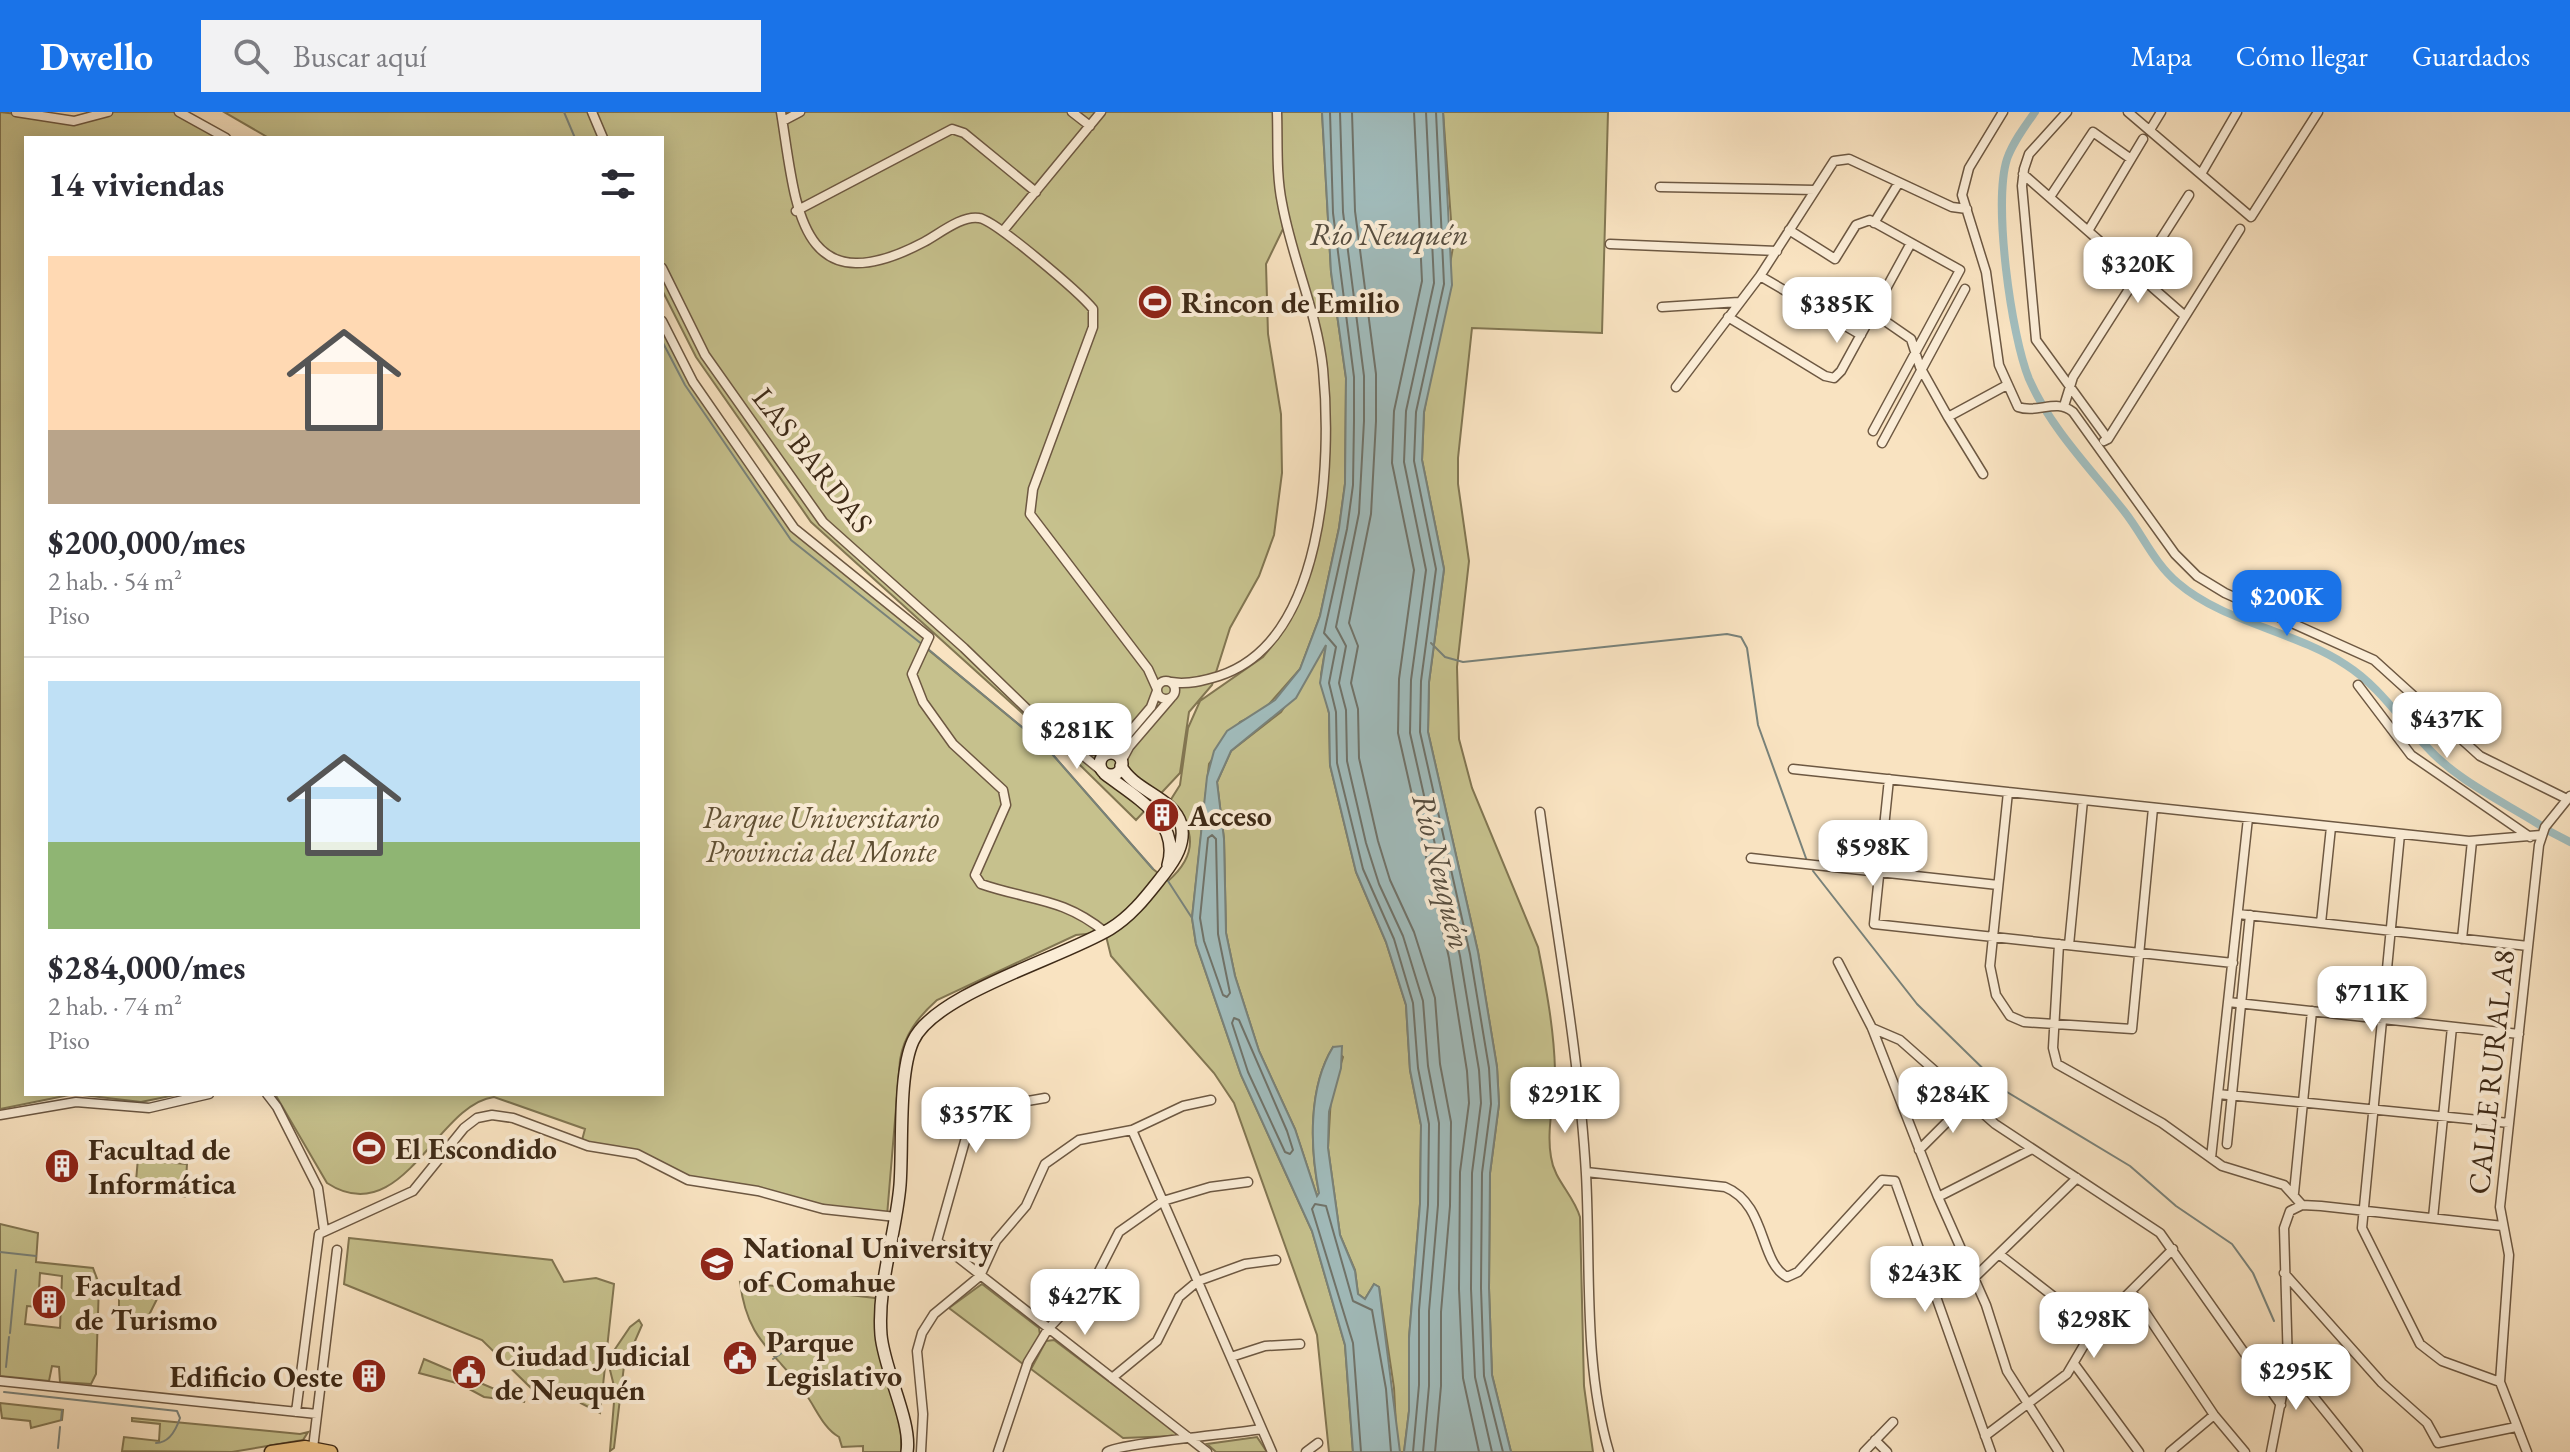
<!DOCTYPE html>
<html lang="es">
<head>
<meta charset="utf-8">
<style>
	body { margin:0; font-family:"EB Garamond",serif; background:#f2f2f3; color:#2b2b33; height:100vh; display:flex; flex-direction:column; font-size:30px; white-space:nowrap }
	* { box-sizing:border-box; margin:0 }
	p { font-size:26px; color:#7c7c81 }
	.icon { flex:none; width:44px; height:44px; fill:none; stroke:currentColor; stroke-width:2; stroke-linecap:round; stroke-linejoin:round }
	.map { position:relative; flex:1; overflow:hidden }
	.drawer { position:absolute; left:24px; top:24px; width:640px; height:960px; display:flex; flex-direction:column; background:#fff; border-radius:0px; box-shadow:0 4px 20px #0003 }
	.drawer>* { flex:none }
	.price { position:absolute; translate:-50% -68px; padding:0 18px; border-radius:16px; background:#fff; color:#222; font-size:26px; line-height:52px; filter:drop-shadow(0 2px 4px #0008) }
	.price::after { content:''; position:absolute; left:50%; top:48px; width:24px; height:18px; margin-left:-12px; background:inherit; clip-path:polygon(0 0,100% 0,50% 100%) }
	.price.selected { background:#1a73e8; color:#fff }
	ul { padding:0; list-style:none }
	li { display:grid; align-content:center; gap:16px; height:424px; padding:0 24px }
	li+li { border-top:2px solid #e1e1e2 }
	li span { display:grid; place-items:center; height:248px; border-radius:0px; color:#555 }
	li>.icon { margin-inline-start:auto }
	span .icon { width:144px; height:144px; fill:#fffc; stroke-width:1 }
	li b { font-size:34px }
	h2 { display:flex; justify-content:space-between; align-items:center; height:96px; padding:0 24px; font-size:34px }
	header { display:flex; align-items:center; gap:48px; box-sizing:border-box; height:112px; padding:0 40px; background:#1a73e8; color:#fff }
	header strong { font-size:38px }
	nav { display:flex; gap:44px; margin-inline-start:auto; font-size:28px }
	.search { width:560px; height:72px; background:#f2f2f3; display:flex; align-items:center; gap:20px; box-sizing:border-box; padding:0 28px; border-radius:0px; color:#7c7c81; font-size:30px }
	.map>svg:first-child { display:block }
	.green { fill:#c6c18d; stroke:#827652; stroke-width:2; fill-rule:evenodd }
	.water { fill:#a1bcbc; stroke:#79827a; stroke-width:2 }
	.lines { fill:none; stroke-linecap:round; stroke-linejoin:round }
	.shore { stroke:#70736a; stroke-width:2 }
	.stream { stroke:#79827a; stroke-width:2 }
	.canal { stroke:#a1bcbc; stroke-width:8 }
	.street-casing { stroke:#6d5842; stroke-width:11 }
	.secondary-casing { stroke:#3e2a17; stroke-width:14 }
	.primary-casing { stroke:#3e2a17; stroke-width:15 }
	.street { stroke:#fbedd7; stroke-width:8 }
	.secondary { stroke:#fbedd7; stroke-width:11 }
	.primary { stroke:#ecc280; stroke-width:12 }
	.labels { text-anchor:middle; dominant-baseline:central; stroke-width:8; stroke-linejoin:round; paint-order:stroke }
	.poi-label { font-size:30px; font-weight:bold; fill:#3e2a17; stroke:#fbedd7; text-anchor:start }
	.street-label { font-size:30px; fill:#3e2a17; stroke:#fbedd7 }
	.park-label { font-size:30px; font-style:italic; fill:#605034; stroke:#fbedd7 }
	.water-label { font-size:32px; font-style:italic; fill:#574e40; stroke:#fbedd7 }
</style>
</head>
<body>
<header>
<strong>Dwello</strong>
<div class="search"><svg class="icon" aria-label="search" viewBox="0 0 24 24"><circle cx="10" cy="10" r="6"/><path d="M15 15l6 6"/></svg>Buscar aquí</div>
<nav><a>Mapa</a><a>Cómo llegar</a><a>Guardados</a></nav>
</header>
<div class="map">
<svg width="2570" height="1340" viewBox="0 0 2570 1340">
	<rect width="100%" height="100%" fill="#f9e3c1"/>
	<filter id="stains"><feTurbulence type="fractalNoise" baseFrequency=".0025" numOctaves="4"/><feColorMatrix values="0 0 0 0 .2 0 0 0 0 .09 0 0 0 0 .02 0 0 0 .5 -.17"/></filter>
	<radialGradient id="worn" r=".72"><stop offset=".6" stop-color="#630" stop-opacity="0"/><stop offset="1" stop-color="#630" stop-opacity=".3"/></radialGradient>
	<path class="green" d="M0,0L74,9L108,0H179L226,26H26V982H180L141,990L74,982L0,997Z
		M224,0H1274L1283,117L1266,152L1268,222L1281,302L1282,361L1274,423L1259,464L1230,516L1212,573L1189,600L1180,661L1136,708L1082,655L811,410L696,245L662,178V26H269Z
		M1280,0H1322L1331,160L1346,266L1345,372L1339,416L1320,504L1300,557L1263,599L1240,610L1209,652L1192,806L1196,832L1241,963L1312,1119L1345,1233L1353,1340H1329L1317,1223L1234,991L1214,961L1111,844L1105,820L1076,823L937,888C918,905 904,923 900,948L887,1104L823,1097L707,1072L649,1046L581,1032L585,1017L494,985C437,992 402,1120 327,1071L275,982H662V209L693,270L794,416L926,522L925,535L1046,635L1153,757L1168,769C1198,743 1196,717 1170,689L1180,673L1188,616L1200,589L1263,545L1280,524L1296,493L1322,412L1327,253L1288,103L1282,69Z
		M1443,0H1608L1602,221L1472,216L1458,346V372L1469,449L1457,555L1459,627L1472,676L1538,835C1546,875 1554,917 1555,958C1555,986 1546,1017 1551,1045C1554,1068 1573,1082 1580,1105L1584,1274L1593,1340H1511L1492,1263L1489,1176L1490,1061L1499,992L1497,955L1478,840L1428,620L1429,570L1444,457L1422,348L1424,300L1453,135Z
		M1326,533L1321,563L1329,601L1330,653L1356,760L1386,830L1406,893L1410,958L1421,1013L1420,1092L1409,1226V1299L1404,1340H1399L1397,1333L1394,1276L1379,1175L1374,1172L1365,1187L1358,1182L1355,1158L1340,1123L1328,1036L1331,984L1343,945L1333,935C1308,975 1310,1036 1319,1081L1317,1084L1295,1017L1259,939L1235,864L1226,821L1224,727L1217,670L1231,639L1281,600Z
		M152,1045L161,1050L187,1052L185,1085L135,1081L138,1046Z
		M0,1112L38,1121L36,1150L93,1156L99,1172L96,1262L91,1272L60,1270L59,1255L52,1254L49,1269L0,1264ZM40,1161L62,1164L60,1216L25,1212L27,1194L38,1195Z
		M349,1126L552,1148L564,1170L596,1166L614,1172L600,1301L565,1283L533,1278L482,1228L344,1172Z
		M740,1170L883,1187L878,1231L901,1314V1340H863V1334L842,1335L839,1325C823,1316 816,1296 805,1281C774,1238 747,1229 740,1170Z
		M128,1171L155,1174L157,1187L149,1203L139,1205L119,1197V1177Z
		M982,1172L1039,1216L1040,1223L1023,1252L949,1196Z
		M639,1208L642,1213L624,1254L614,1336L610,1339L615,1278L610,1258L611,1243L630,1215Z
		M1054,1228L1176,1320V1324L1123,1326L1031,1257L1046,1229Z
		M424,1247L525,1290L484,1285L460,1272L419,1261Z
		M0,1291L63,1298L62,1308L31,1316L30,1309L2,1306Z
		M132,1306L300,1322L308,1320L303,1328L232,1340L122,1339L124,1325L159,1329L160,1312L132,1309Z
		M1257,1325L1267,1340H1216L1207,1332Z"/>
	<path class="water" d="M1322,0H1443L1452,173L1424,300L1422,348L1444,457L1429,570L1428,620L1478,840L1497,955L1499,992L1490,1061L1489,1176L1492,1263L1511,1340H1404L1409,1299V1226L1420,1092L1421,1013L1410,958L1406,893L1386,830L1356,760L1330,653L1329,601L1320,571L1326,533L1296,586L1231,639L1217,670L1224,727L1226,821L1235,864L1259,939L1295,1017L1317,1084L1319,1081C1310,1035 1308,976 1333,935L1342,934L1341,956L1329,1000L1328,1036L1340,1123L1355,1159L1358,1182L1365,1187L1374,1172L1379,1175L1400,1340H1353L1345,1233L1312,1119L1241,963L1196,832L1192,806L1207,665L1214,639L1227,619L1275,588L1300,557L1320,504L1339,416L1345,372L1346,266L1331,160Z"/>
	<g class="lines">
		<path class="shore" d="M1330,0L1333,101L1354,265V309L1353,373L1347,417L1324,521L1336,535L1329,571L1336,600L1337,651L1363,757L1394,827L1413,891L1418,956L1429,1012L1428,1093L1419,1198V1273L1413,1340
			M1340,0L1343,100L1364,264V309L1359,401L1336,515L1346,534L1339,571L1346,598L1347,649L1366,731L1379,772L1403,824L1423,889L1428,954L1439,1011L1438,1093L1429,1199V1274L1423,1340
			M1352,0L1355,99L1376,262V309L1371,402L1349,511L1358,534L1351,571L1358,597L1359,646L1378,729L1390,768L1414,820L1435,886L1440,952L1451,1010L1450,1094L1441,1200V1274L1435,1340
			M1414,0L1422,169L1394,299L1392,351L1414,458L1399,567L1398,621L1449,846L1467,959L1469,991L1460,1060L1459,1177L1463,1266L1479,1340
			M1426,0L1434,171L1406,299L1404,350L1426,458L1411,568L1410,621L1460,844L1479,958L1481,991L1472,1061L1471,1177L1475,1265L1492,1340
			M1436,0L1444,172L1416,300L1414,349L1436,457L1421,569L1420,620L1470,842L1489,956L1491,992L1482,1061L1481,1176L1484,1264L1503,1340
			M1212,723L1216,727L1218,822L1230,881L1227,885L1223,883L1204,829L1200,806L1208,726Z
			M1234,906L1239,908L1287,1019L1293,1038L1290,1042L1285,1040L1248,960L1232,911Z
			M1361,1340L1353,1231L1312,1097L1315,1092L1326,1094L1353,1189L1372,1198L1386,1277L1391,1340"/>
		<path class="stream" d="M564,0L575,26
			M662,229L685,273L791,428L923,533
			M1431,531L1445,545L1463,550L1727,522L1741,525L1747,536L1758,613L1807,749
			M928,537L1046,635L1153,757
			M1813,759L1917,892L2007,980L2130,1054L2176,1094L2232,1132L2253,1161L2274,1209
			M1168,769L1192,806
			M0,1140L36,1144
			M10,1221L16,1158
			M773,1247L795,1232
			M6,1255L9,1225
			M794,1267L819,1254
			M4,1280L177,1299L180,1306C176,1318 169,1331 156,1331
			M61,1308L62,1298
			M58,1336L60,1315"/>
		<path class="canal" d="M2035,0C2025,14 2013,30 2007,47C1993,91 2011,223 2029,267C2051,317 2091,357 2124,399C2143,423 2154,451 2178,471C2223,510 2295,519 2346,553C2379,574 2399,606 2426,634C2456,668 2502,689 2540,713
			M2547,718L2570,730"/>
		<g class="street-casing">
			<path id="street" d="M16,0L74,9L108,0
				M179,0L226,26
				M592,0L603,26
				M781,0C796,91 797,197 924,130C939,122 962,103 979,106C995,108 1080,181 1093,197V215L1033,377L1030,402L1148,557L1157,577
				M1072,0L1090,14
				M2003,0L1969,56L1962,83L1986,160L1999,253L2018,295C2038,302 2056,286 2073,300L2175,442L2197,464L2225,481L2374,548L2480,644L2567,687
				M2067,0L2029,42L2024,57L2022,74L2036,228L2108,327
				M2128,0L2251,105L2318,0
				M783,9L800,0
				M2150,18L2161,0
				M2023,62L2185,204
				M2201,62L2237,0
				M1660,75L1815,78
				M2050,85L2093,20L2131,47
				M796,99L952,17L964,21L1036,80
				M1874,111L1898,72
				M1789,118L1835,147L1856,113L1870,108L1960,158L1873,319
				M1003,119L1101,0
				M2088,119L2143,27
				M1610,132L1777,139
				M662,156L705,243L823,410L964,536L1030,600L1103,660
				M1760,164L1861,223
				M1662,195L1739,190
				M1872,200L1911,227L1920,255L1948,305L2007,273
				M1728,205L1825,264L1834,266L1841,259L1911,131
				M662,209L693,270L794,416L929,525L912,562L923,590L953,632L1003,678L1006,693L975,763L981,772C1030,789 1062,785 1105,820
				M1676,275L1760,164L1834,49L1849,47L1952,95L1967,97
				M2064,294L2073,265L2189,83
				M1948,305L1983,362
				M2104,329L2108,327L2240,117
				M1882,331L1965,177
				M1157 578a9 9 0 1 1 18 0a9 9 0 1 1-18 0Z
				M1171,570C1187,573 1203,569 1219,564C1325,530 1332,349 1323,257C1317,200 1292,147 1282,91C1276,62 1278,30 1277,0
				M2358,573L2411,643L2530,725
				M1077,634L1107,642
				M1111,642L1151,595L1157,579
				M1121,650L1129,635L1171,586
				M1793,657L2469,729L2541,723
				M1889,667L1874,812L2233,851
				M2008,680L1990,854L1996,883L2010,904L2024,910L2132,917L2153,696
				M1540,700C1556,820 1579,941 1586,1062C1591,1153 1583,1252 1609,1340
				M2400,722L2362,1116L2420,1232L2442,1249L2500,1270
				M1751,746L1998,773
				M2238,802L2528,834
				M2321,811L2331,715
				M2462,827L2472,729
				M2059,832L2053,936L2057,952L2162,1011L2222,1054L2284,1073L2302,1093
				M2069,833L2083,688
				M1838,850L1872,916L1938,1085L1986,1193L2007,1259L2059,1340
				M2228,890L2519,922
				M1872,916L1900,928L1995,1012L2160,1121L2281,1293
				M267,982L277,995L318,1076L324,1118
				M2218,982L2509,1011
				M1045,986L993,995L965,1029L937,1129L1207,1340
				M0,1003L76,990L149,996L209,982
				M1132,1018L1272,1340
				M2227,1032L2250,803
				M1919,1038L1967,990
				M2211,1046L2248,706
				M1586,1060L1725,1075C1767,1092 1759,1150 1787,1165L1798,1160L1882,1068L1895,1069L1991,1340
				M2294,1081L2312,899
				M1938,1085L2032,1037
				M2433,1106L2452,915
				M1999,1142L2094,1216
				M2284,1161L2382,1271L2427,1311L2438,1331L2516,1315
				M1974,1166L2077,1066
				M2131,1179L2214,1303L2245,1340
				M1231,1245L1265,1234L1300,1232
				M2075,1253L2139,1340
				M2288,1253L2358,1340
				M1112,1266L1157,1229L1179,1185L1198,1169L1245,1152L1276,1148
				M0,1269L317,1302
				M296,1300L319,1122L413,1079L464,1016L477,1006L492,1003L513,1006L588,1034L637,1042L688,1068L758,1079L823,1097L896,1105
				M1985,1324L2067,1262L2094,1216L2173,1137
				M1875,1328L1887,1340
				M313,1336L337,1138
				M921,1340L923,1302L917,1239L922,1221L934,1202L980,1164L996,1129L1026,1094L1045,1052L1079,1028L1132,1018L1183,994L1211,988
				M998,1340L1028,1250L1048,1217L1094,1169L1119,1120L1163,1089L1210,1075L1248,1070
				M1107,1340C1115,1332 1239,1321 1262,1317
				M1306,1340L1318,1331
				M1864,1340L1893,1310
				M2170,1340L2214,1303
				M2271,1340L2288,1253L2284,1116L2290,1099L2302,1093L2321,1094L2503,1114
				M2527,1340L2500,1270L2509,1143L2500,1095L2539,733L2545,715L2570,684"/>
		</g>
		<g class="secondary-casing">
			<path id="secondary" d="M1100 652a11 11 0 1 1 22 0a11 11 0 1 1-22 0Z
				M1105,662C1135,685 1181,709 1168,753
				M907,1340C912,1310 884,1258 881,1223C877,1173 896,1122 900,1073C903,1035 898,962 913,929C934,882 1062,846 1110,817C1133,803 1148,782 1164,762C1175,748 1186,731 1181,712C1173,685 1134,679 1121,654"/>
		</g>
		<g class="primary-casing">
			<path id="primary" d="M271,1340L305,1335L331,1340"/>
		</g>
		<use href="#street" class="street"/>
		<use href="#secondary" class="secondary"/>
		<use href="#primary" class="primary"/>
	</g>
	<defs>
		<g id="stadium-disc" transform="scale(1.8)"><circle r="9.5" fill="#8f2418" stroke="#fbedd7"/><path d="M0-5a6.5 5 0 1 0 0 10a6.5 5 0 1 0 0-10ZM-3.5-1.8h7v3.6h-7Z" fill="#fff"/></g>
		<g id="building-disc" transform="scale(1.8)"><circle r="9.5" fill="#8f2418" stroke="#fbedd7"/><path d="M-4-6H4V6H1V3H-1V6H-4ZM-2.5-4.3h1.7v1.8h-1.7ZM.8-4.3h1.7v1.8H.8ZM-2.5-1h1.7V.8h-1.7ZM.8-1h1.7V.8H.8Z" fill="#fff"/></g>
		<g id="university-disc" transform="scale(1.8)"><circle r="9.5" fill="#8f2418" stroke="#fbedd7"/><path d="M0-5L7-2L0 1L-7-2ZM-4 1L0 2.5L4 1V4Q0 6-4 4Z" fill="#fff"/></g>
		<g id="civic-disc" transform="scale(1.8)"><circle r="9.5" fill="#8f2418" stroke="#fbedd7"/><path d="M-.6-6.5H3V-4.5H.6V-3L4-1V1h2V6H-6V1h2V-1L-.6-3ZM-1.2 2.5V6h2.4V2.5Z" fill="#fff"/></g>
	</defs>
	<g fill-rule="evenodd">
		<use href="#stadium-disc" x="1155" y="190"/>
		<use href="#building-disc" x="1162" y="703"/>
		<use href="#stadium-disc" x="369" y="1036"/>
		<use href="#building-disc" x="62" y="1054"/>
		<use href="#university-disc" x="717" y="1152"/>
		<use href="#building-disc" x="49" y="1190"/>
		<use href="#civic-disc" x="740" y="1246"/>
		<use href="#civic-disc" x="469" y="1260"/>
		<use href="#building-disc" x="369" y="1264"/>
	</g>
	<g class="labels">
		<g class="poi-label">
			<text x="1181" y="190">Rincon de Emilio</text>
			<text x="1188" y="703">Acceso</text>
			<text x="395" y="1036">El Escondido</text>
			<text x="88" y="1037">Facultad de<tspan x="88" dy="34">Informática</tspan></text>
			<text x="743" y="1135">National University<tspan x="743" dy="34">of Comahue</tspan></text>
			<text x="75" y="1173">Facultad<tspan x="75" dy="34">de Turismo</tspan></text>
			<text x="766" y="1229">Parque<tspan x="766" dy="34">Legislativo</tspan></text>
			<text x="495" y="1243">Ciudad Judicial<tspan x="495" dy="34">de Neuquén</tspan></text>
			<text x="343" y="1264" text-anchor="end">Edificio Oeste</text>
		</g>
		<g class="street-label">
			<text transform="translate(813 348) rotate(52)">LAS BARDAS</text>
			<text transform="translate(2491 960) rotate(-84)">CALLE RURAL A8</text>
		</g>
		<g class="park-label">
			<text x="821" y="705">Parque Universitario<tspan x="821" dy="34">Provincia del Monte</tspan></text>
		</g>
		<g class="water-label">
			<text x="1389" y="122">Río Neuquén</text>
			<text transform="translate(1442 759) rotate(76)">Río Neuquén</text>
		</g>
	</g>
	<rect width="100%" height="100%" filter="url(#stains)"/>
	<rect width="100%" height="100%" fill="url(#worn)"/>
</svg>
<b class="price" style="left:2138px;top:193px">$320K</b>
<b class="price" style="left:1837px;top:233px">$385K</b>
<b class="price selected" style="left:2287px;top:526px">$200K</b>
<b class="price" style="left:2447px;top:648px">$437K</b>
<b class="price" style="left:1077px;top:659px">$281K</b>
<b class="price" style="left:1873px;top:776px">$598K</b>
<b class="price" style="left:2372px;top:922px">$711K</b>
<b class="price" style="left:1565px;top:1023px">$291K</b>
<b class="price" style="left:1953px;top:1023px">$284K</b>
<b class="price" style="left:976px;top:1043px">$357K</b>
<b class="price" style="left:1925px;top:1202px">$243K</b>
<b class="price" style="left:1085px;top:1225px">$427K</b>
<b class="price" style="left:2094px;top:1248px">$298K</b>
<b class="price" style="left:2296px;top:1300px">$295K</b>
<section class="drawer">
<h2>14 viviendas<svg class="icon" aria-label="filters" viewBox="0 0 24 24"><path d="M4 7h16M4 17h16"/><circle cx="9" cy="7" r="2"/><circle cx="15" cy="17" r="2"/></svg></h2>
<ul>
<li><span style="background:linear-gradient(#ffd9b3 70%,#b9a48a 0)"><svg class="icon" aria-label="home" viewBox="0 0 24 24"><path d="M3 11l9-7 9 7M6 9v11h12V9"/></svg></span><div><b>$200,000/mes</b><p>2 hab. · 54 m²</p><p>Piso</p></div></li>
<li><span style="background:linear-gradient(#bfe0f5 65%,#8fb573 0)"><svg class="icon" aria-label="home" viewBox="0 0 24 24"><path d="M3 11l9-7 9 7M6 9v11h12V9"/></svg></span><div><b>$284,000/mes</b><p>2 hab. · 74 m²</p><p>Piso</p></div></li>
</ul>
</section>
</div>
</body>
</html>
